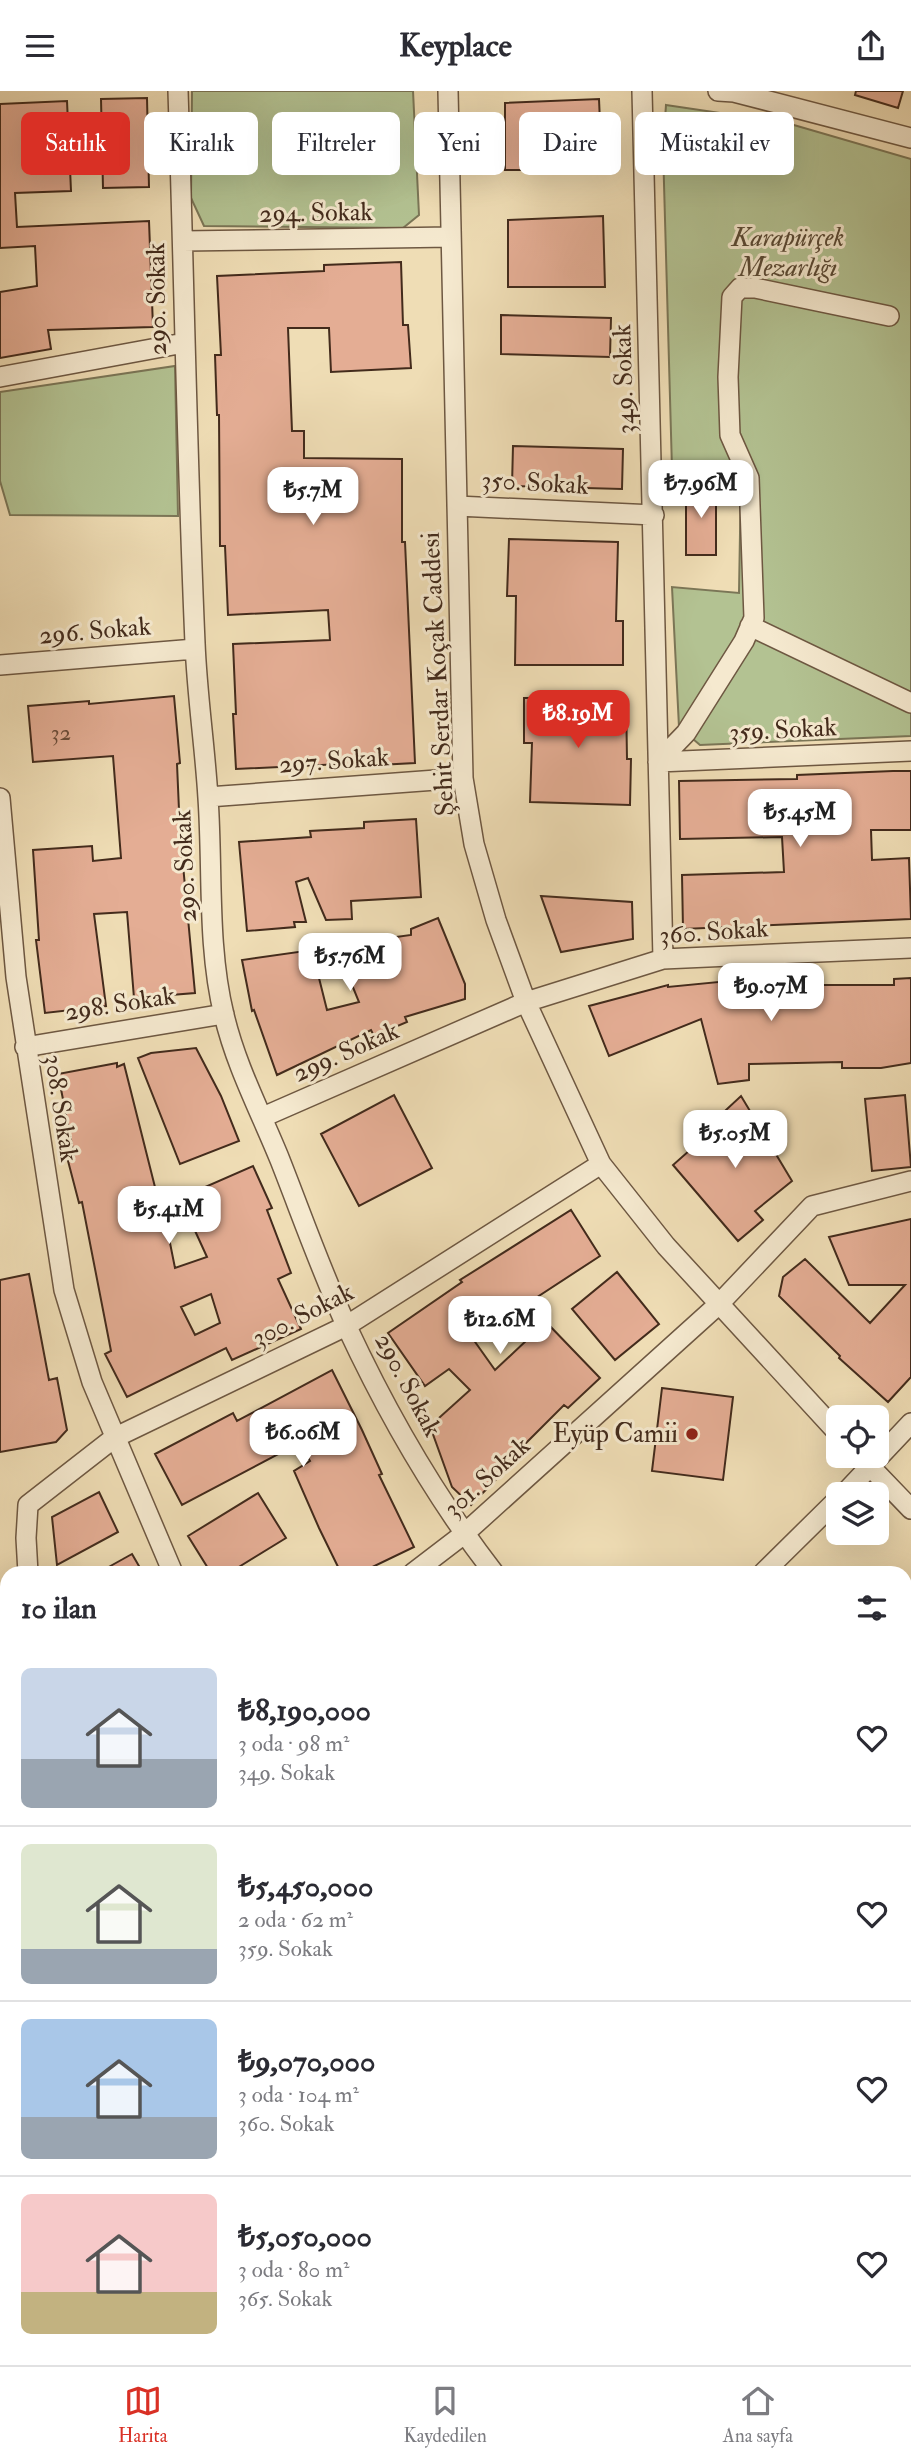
<!DOCTYPE html>
<html lang="tr">
<head>
<meta charset="utf-8">
<style>
	body { margin:0; font-family:"IM FELL Double Pica",serif; background:#f2f2f3; color:#2b2b33; height:100vh; display:flex; flex-direction:column; font-size:26px; white-space:nowrap }
	* { box-sizing:border-box; margin:0 }
	p { font-size:23px; color:#7c7c81 }
	.icon { flex:none; width:38px; height:38px; fill:none; stroke:currentColor; stroke-width:2; stroke-linecap:round; stroke-linejoin:round }
	.map { position:relative; flex:1; overflow:hidden }
	.drawer { position:absolute; left:0px; top:1475px; width:912px; height:800px; display:flex; flex-direction:column; background:#fff; border-radius:21px 21px 0 0; box-shadow:0 7px 28px #0002 }
	.drawer>* { flex:none }
	.top-card { position:absolute; left:21px; top:21px; width:870px; height:63px; display:flex; gap:14px }
	.fabs { position:absolute; left:826px; top:1314px; display:grid; gap:14px }
	.fabs a { display:grid; place-items:center; width:63px; height:63px; border-radius:10px; background:#fff; box-shadow:0 7px 28px #0002; font-size:35px }
	.price { position:absolute; translate:-50% -60px; padding:0 16px; border-radius:14px; background:#fff; color:#222; font-size:23px; line-height:46px; filter:drop-shadow(0 2px 4px #0008) }
	.price::after { content:''; position:absolute; left:50%; top:42px; width:21px; height:16px; margin-left:-10px; background:inherit; clip-path:polygon(0 0,100% 0,50% 100%) }
	.price.selected { background:#d93025; color:#fff }
	ul { padding:0; list-style:none }
	li { display:flex; align-items:center; gap:21px; height:175px; padding:0 21px }
	li+li { border-top:2px solid #e1e1e2 }
	li span { display:grid; place-items:center; flex:none; width:196px; height:140px; border-radius:10px; color:#555 }
	li>.icon { margin-inline-start:auto }
	span .icon { width:84px; height:84px; fill:#fffc; stroke-width:1 }
	li b { font-size:30px }
	h2 { display:flex; justify-content:space-between; align-items:center; height:84px; padding:0 21px; font-size:30px }
	.tag { padding:0 24px; border-radius:10px; background:#fff; box-shadow:0 7px 28px #0002; font-size:24px; line-height:63px }
	.tag.selected { background:#d93025; color:#fff }
	header { display:flex; justify-content:space-between; align-items:center; height:91px; padding:0 21px; background:#fff; font-size:32px; font-weight:700 }
	.dock { display:flex; justify-content:space-around; align-items:center; height:98px; border-top:2px solid #e1e1e2; background:#fff; font-size:19px; color:#7c7c81 }
	.dock a { display:grid; justify-items:center; gap:4px }
	.dock .selected { color:#d93025 }
	.map>svg:first-child { display:block }
	.green { fill:#b3c292; stroke:#7b7657; stroke-width:2 }
	.water { fill:#9abcaa; stroke:#778271; stroke-width:2 }
	.building { fill:#e4ad94; stroke:#432b1c; stroke-width:2; fill-rule:evenodd }
	.lines { fill:none; stroke-linecap:round; stroke-linejoin:round }
	.minor-casing { stroke:#6e5842; stroke-width:22 }
	.major-casing { stroke:#432b1c; stroke-width:27 }
	.path { stroke:#432b1c; stroke-width:3.5; stroke-dasharray:5 3.5; stroke-linecap:butt }
	.minor { stroke:#f5e9cf; stroke-width:19 }
	.major { stroke:#e8be7a; stroke-width:24 }
	.poi-dot { fill:#8f2418; stroke:#f5e9cf; stroke-width:2.5 }
	.labels { text-anchor:middle; dominant-baseline:central; stroke-width:6; stroke-linejoin:round; paint-order:stroke }
	.number-label { font-size:23px; fill:#6b4c3a }
	.street-label { font-size:26px; fill:#432b1c; stroke:#f5e9cf }
	.park-label { font-size:26px; font-style:italic; fill:#594934; stroke:#f5e9cf }
	.poi-label { font-size:26px; fill:#432b1c; stroke:#f5e9cf; text-anchor:end }
</style>
</head>
<body>
<header><svg class="icon" aria-label="menu" viewBox="0 0 24 24"><path d="M4 6h16M4 12h16M4 18h16"/></svg>Keyplace<svg class="icon" aria-label="share" viewBox="0 0 24 24"><path d="M12 15V3M7 8l5-5 5 5M5 13v7h14v-7"/></svg></header>
<div class="map">
<svg width="911" height="2274" viewBox="0 0 911 2274">
	<rect width="100%" height="100%" fill="#efddb5"/>
	<filter id="stains"><feTurbulence type="fractalNoise" baseFrequency=".00286" numOctaves="4"/><feColorMatrix values="0 0 0 0 .2 0 0 0 0 .09 0 0 0 0 .02 0 0 0 .5 -.17"/></filter>
	<radialGradient id="worn" r=".72"><stop offset=".6" stop-color="#630" stop-opacity="0"/><stop offset="1" stop-color="#630" stop-opacity=".3"/></radialGradient>
	<path class="green" d="M192,0H413L419,124L403,137L204,135L191,107Z
		M666,14L787,32L911,68V645L700,654L679,636L672,496L739,502L741,383L672,378L663,57Z
		M175,275L178,425L10,424L0,390V301Z
		M911,1671V2274H780V2268H905V1676Z
		M246,2268H335L336,2274H247Z
		M569,2268H726V2274H569Z"/>
	<path class="water" d="M905,2138L911,2141V2212L905,2197Z"/>
	<path class="building" d="M856,0H903L898,17L855,4Z
		M147,7L149,96L103,97L101,8Z
		M599,8L602,79H505V12Z
		M67,10L71,100L15,102L17,136L149,130L153,236L48,239L51,258L0,267V201L37,195L35,155L0,157V13Z
		M603,125L605,196H508V129Z
		M401,171L403,234H408L411,277L331,281L329,237H288L292,340H304V367L402,368V451H405L415,672L341,676V673L236,678L233,623H236L233,553L330,549L328,519L228,524L225,455H220L219,324H217L215,264H221L217,185L324,180V174Z
		M501,224L611,227L610,266L501,263Z
		M513,355L623,358L622,398L512,395Z
		M686,394H716V464H686Z
		M509,448L618,451L616,530H623V574H515L516,505H507Z
		M174,605L180,672L177,673L180,742L195,902L134,907L127,821L94,823L106,915L45,922L36,849H39L33,759L92,755L93,770L121,767L113,665L33,671L28,615L89,610V613Z
		M626,606L627,668H631L630,714L530,711L532,652H524V607Z
		M893,680H911V739H871L872,769L909,767L911,828L683,838L682,784L784,781L782,746L680,748L679,690L797,688V684Z
		M416,728L421,806L351,810L352,828L326,829L308,787L296,791L306,831H294L295,836L247,840L239,751L311,746L310,740L364,737V731Z
		M541,805L632,811L633,848L561,861Z
		M438,827L465,893V908L405,926L407,931L374,945L371,939L277,984L254,919L252,920L242,869L312,859L327,919L359,911L341,867L389,847L411,844V838Z
		M911,887V972L881,977H842V971L749,973V989L718,993L701,928L609,965L589,915L668,894V896L749,888V890L819,889V894H894V888Z
		M196,957L221,1005L239,1050L180,1073L138,967L151,962Z
		M117,972V976L124,973L159,1112H162L175,1177L207,1166L180,1107L253,1075L272,1117L267,1119L291,1182L278,1188L301,1238L232,1269L226,1257L127,1306L105,1263L111,1260L82,1111L79,1112L67,1066L74,1064L58,983ZM211,1203L220,1232L195,1244L181,1216Z
		M394,1004L432,1077L359,1115L321,1043Z
		M905,1004L911,1076L872,1080L865,1008Z
		M741,1005L792,1090L755,1120L763,1129L738,1150L673,1074L716,1036L712,1032Z
		M571,1119L600,1165L473,1248L495,1279L546,1231L600,1287L568,1317L564,1314L506,1372L509,1375L471,1414L452,1396L430,1335L470,1299L449,1278L425,1295L388,1242L462,1191L460,1189Z
		M911,1128V1286L888,1311L839,1267L840,1265L779,1205L783,1186L805,1168L870,1232L905,1194H849L829,1146Z
		M617,1181L659,1233L615,1269L572,1218Z
		M29,1183L49,1289L57,1287L67,1339L56,1351L0,1361V1189Z
		M332,1279L362,1339L382,1383L379,1384L414,1456L360,1482H341L319,1437L294,1380L310,1370L299,1352L182,1414L155,1363L233,1322L237,1330Z
		M662,1297L733,1306L723,1389L652,1380Z
		M99,1401L118,1441L57,1474L52,1426Z
		M258,1402L286,1447L229,1482H211L188,1445Z
		M132,1463L143,1482H98L123,1468Z"/>
	<g class="lines">
		<g class="minor-casing">
			<path id="minor" d="M178,0C184,184 187,368 195,552C197,604 205,656 208,707C213,779 207,855 224,924C236,975 261,1022 280,1069C302,1125 322,1182 347,1236C387,1322 436,1407 494,1482
				M448,0L463,687L474,753L496,829L526,911L601,1073L666,1155L838,1342
				M642,0L663,868
				M718,0L734,1L911,47
				M183,150L451,146
				M0,286L184,252
				M457,415L654,424
				M750,535L911,612
				M0,574L195,558
				M658,671L686,642L744,550L754,527L749,387L730,344L728,286L732,206L740,197H755L889,225
				M658,671L911,660
				M208,706L463,687
				M0,707L16,886L64,1199L92,1291L173,1482
				M25,956L224,923
				M263,1026L526,911L663,868L911,857
				M860,1365L911,1418
				M843,1404L911,1332
				M28,1482L26,1447L28,1414L114,1347L346,1235L601,1073
				M413,1482L464,1443L719,1213L812,1115L911,1090
				M763,1482L838,1408
				M239,2268L240,2274
				M350,2268L351,2274
				M134,2269L145,2274
				M559,2274V2268"/>
		</g>
		<g class="major-casing">
			<path id="major" d="M905,1638L911,1632
				M753,2274V2268"/>
		</g>
		<path class="path" d="M905,1702H911
			M662,2268L665,2274
			M681,2268L683,2274
			M601,2274L605,2268"/>
		<use href="#minor" class="minor"/>
		<use href="#major" class="major"/>
	</g>
	<circle class="poi-dot" cx="692" cy="1343" r="7"/>
	<g class="labels">
		<g class="number-label">
			<text x="61" y="641">32</text>
		</g>
		<g class="street-label">
			<text transform="translate(316 122) rotate(-1)">294. Sokak</text>
			<text transform="translate(157 208) rotate(-91)">290. Sokak</text>
			<text transform="translate(624 288) rotate(-92)">349. Sokak</text>
			<text transform="translate(535 392) rotate(3)">350. Sokak</text>
			<text transform="translate(95 540) rotate(-5)">296. Sokak</text>
			<text transform="translate(438 583) rotate(-93)">Şehit Serdar Koçak Caddesi</text>
			<text transform="translate(783 639) rotate(-3)">359. Sokak</text>
			<text transform="translate(334 670) rotate(-4)">297. Sokak</text>
			<text transform="translate(185 775) rotate(-93)">290. Sokak</text>
			<text transform="translate(714 841) rotate(-4)">360. Sokak</text>
			<text transform="translate(120 913) rotate(-9)">298. Sokak</text>
			<text transform="translate(346 961) rotate(-24)">299. Sokak</text>
			<text transform="translate(61 1017) rotate(81)">308. Sokak</text>
			<text transform="translate(303 1224) rotate(-27)">300. Sokak</text>
			<text transform="translate(408 1294) rotate(62)">290. Sokak</text>
			<text transform="translate(487 1386) rotate(-42)">301. Sokak</text>
		</g>
		<g class="park-label">
			<text x="788" y="147">Karapürçek<tspan x="788" dy="30">Mezarlığı</tspan></text>
		</g>
		<g class="poi-label">
			<text x="678" y="1343">Eyüp Camii</text>
		</g>
	</g>
	<rect width="100%" height="100%" filter="url(#stains)"/>
	<rect width="100%" height="100%" fill="url(#worn)"/>
</svg>
<div class="fabs">
<a><svg class="icon" aria-label="locate" viewBox="0 0 24 24"><circle cx="12" cy="12" r="6"/><path d="M12 2v4M12 18v4M2 12h4M18 12h4"/></svg></a>
<a><svg class="icon" aria-label="layers" viewBox="0 0 24 24"><path d="M12 4l9 5-9 5-9-5zM3 14l9 5 9-5"/></svg></a>
</div>
<b class="price" style="left:701px;top:429px">₺7.96M</b>
<b class="price" style="left:313px;top:436px">₺5.7M</b>
<b class="price selected" style="left:578px;top:659px">₺8.19M</b>
<b class="price" style="left:800px;top:758px">₺5.45M</b>
<b class="price" style="left:350px;top:902px">₺5.76M</b>
<b class="price" style="left:771px;top:932px">₺9.07M</b>
<b class="price" style="left:735px;top:1079px">₺5.05M</b>
<b class="price" style="left:169px;top:1155px">₺5.41M</b>
<b class="price" style="left:500px;top:1265px">₺12.6M</b>
<b class="price" style="left:303px;top:1378px">₺6.06M</b>
<div class="top-card">
<a class="tag selected">Satılık</a>
<a class="tag">Kiralık</a>
<a class="tag">Filtreler</a>
<a class="tag">Yeni</a>
<a class="tag">Daire</a>
<a class="tag">Müstakil ev</a>
</div>
<section class="drawer">
<h2>10 ilan<svg class="icon" aria-label="filters" viewBox="0 0 24 24"><path d="M4 7h16M4 17h16"/><circle cx="9" cy="7" r="2"/><circle cx="15" cy="17" r="2"/></svg></h2>
<ul>
<li><span style="background:linear-gradient(#c9d6e8 65%,#9aa5b1 0)"><svg class="icon" aria-label="home" viewBox="0 0 24 24"><path d="M3 11l9-7 9 7M6 9v11h12V9"/></svg></span><div><b>₺8,190,000</b><p>3 oda · 98 m²</p><p>349. Sokak</p></div><svg class="icon" aria-label="heart" viewBox="0 0 24 24"><path d="M12 20l-8-8c-3-5 5-10 8-4 3-6 11-1 8 4z"/></svg></li>
<li><span style="background:linear-gradient(#dfe7d0 75%,#9aa5b1 0)"><svg class="icon" aria-label="home" viewBox="0 0 24 24"><path d="M3 11l9-7 9 7M6 9v11h12V9"/></svg></span><div><b>₺5,450,000</b><p>2 oda · 62 m²</p><p>359. Sokak</p></div><svg class="icon" aria-label="heart" viewBox="0 0 24 24"><path d="M12 20l-8-8c-3-5 5-10 8-4 3-6 11-1 8 4z"/></svg></li>
<li><span style="background:linear-gradient(#a9c7e8 70%,#9aa5b1 0)"><svg class="icon" aria-label="home" viewBox="0 0 24 24"><path d="M3 11l9-7 9 7M6 9v11h12V9"/></svg></span><div><b>₺9,070,000</b><p>3 oda · 104 m²</p><p>360. Sokak</p></div><svg class="icon" aria-label="heart" viewBox="0 0 24 24"><path d="M12 20l-8-8c-3-5 5-10 8-4 3-6 11-1 8 4z"/></svg></li>
<li><span style="background:linear-gradient(#f6c9c9 70%,#c2b280 0)"><svg class="icon" aria-label="home" viewBox="0 0 24 24"><path d="M3 11l9-7 9 7M6 9v11h12V9"/></svg></span><div><b>₺5,050,000</b><p>3 oda · 80 m²</p><p>365. Sokak</p></div><svg class="icon" aria-label="heart" viewBox="0 0 24 24"><path d="M12 20l-8-8c-3-5 5-10 8-4 3-6 11-1 8 4z"/></svg></li>
</ul>
</section>
</div>
<nav class="dock">
<a class="selected"><svg class="icon" aria-label="map" viewBox="0 0 24 24"><path d="M3 6l6-2 6 2 6-2v14l-6 2-6-2-6 2zM9 4v14M15 6v14"/></svg>Harita</a>
<a><svg class="icon" aria-label="saved" viewBox="0 0 24 24"><path d="M7 4h10v16l-5-4-5 4z"/></svg>Kaydedilen</a>
<a><svg class="icon" aria-label="home" viewBox="0 0 24 24"><path d="M3 11l9-7 9 7M6 9v11h12V9"/></svg>Ana sayfa</a>
</nav>
</body>
</html>
